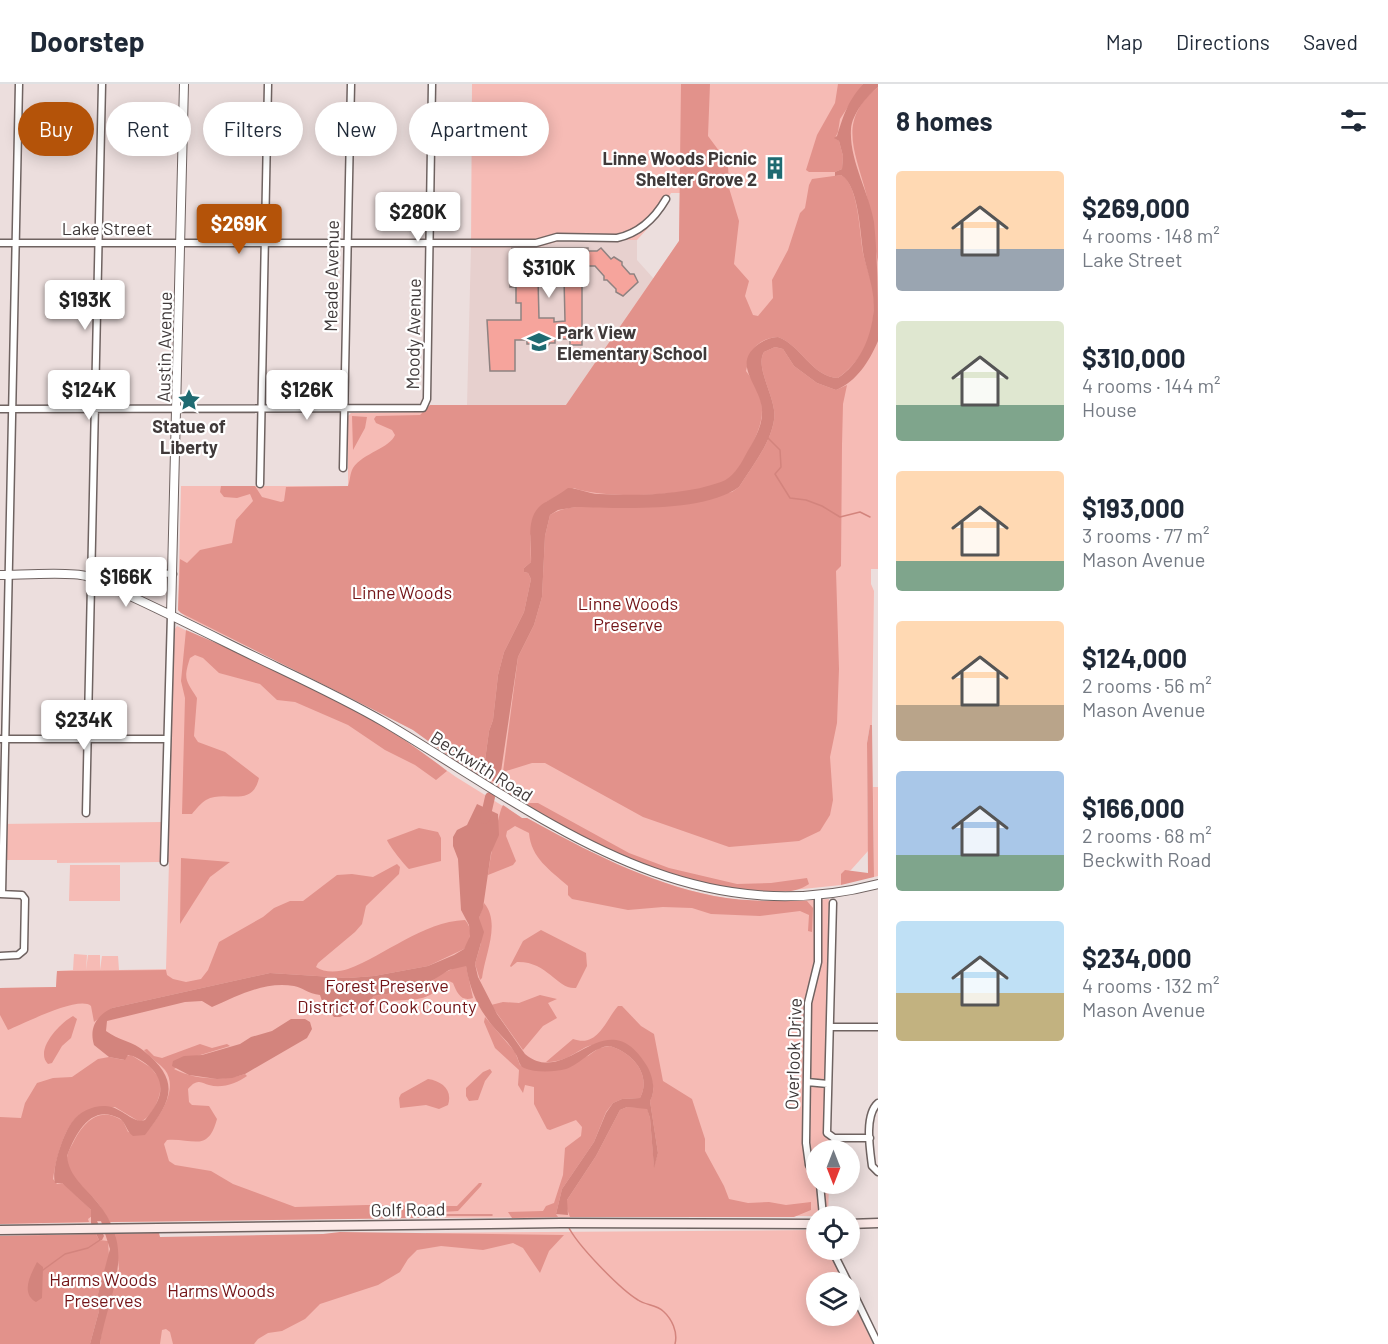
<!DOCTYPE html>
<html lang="en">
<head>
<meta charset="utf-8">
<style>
	body { margin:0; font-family:Barlow,sans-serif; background:#f6f6f7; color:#1f2937; height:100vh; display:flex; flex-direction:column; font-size:22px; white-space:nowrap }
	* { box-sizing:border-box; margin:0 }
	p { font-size:20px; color:#747a83 }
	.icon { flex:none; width:33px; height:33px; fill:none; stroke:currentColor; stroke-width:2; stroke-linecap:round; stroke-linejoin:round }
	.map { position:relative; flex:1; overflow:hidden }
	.sheet { display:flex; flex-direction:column; background:#fff; width:510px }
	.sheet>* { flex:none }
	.top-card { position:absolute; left:18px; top:18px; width:570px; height:54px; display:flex; gap:12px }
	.needle { width:39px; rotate:180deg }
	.tools { position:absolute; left:806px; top:1056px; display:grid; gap:12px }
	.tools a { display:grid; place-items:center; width:54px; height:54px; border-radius:50%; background:#fff; box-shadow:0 3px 15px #0003; font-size:30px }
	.price { position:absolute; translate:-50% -51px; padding:0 14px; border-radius:6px; background:#fff; color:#222; font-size:20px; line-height:39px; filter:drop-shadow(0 2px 3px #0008) }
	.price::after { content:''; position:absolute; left:50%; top:36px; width:18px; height:14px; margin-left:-9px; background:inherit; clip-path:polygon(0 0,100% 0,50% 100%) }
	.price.on { background:#b45309; color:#fff }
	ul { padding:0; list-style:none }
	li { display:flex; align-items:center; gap:18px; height:150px; padding:0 18px }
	li span { display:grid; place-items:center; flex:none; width:168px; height:120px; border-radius:6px; color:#555 }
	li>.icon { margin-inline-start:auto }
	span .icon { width:72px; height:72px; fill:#fffc; stroke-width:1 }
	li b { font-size:26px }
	h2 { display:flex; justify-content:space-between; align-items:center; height:72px; padding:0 18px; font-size:26px }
	.pill { padding:0 21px; border-radius:27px; background:#fff; box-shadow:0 3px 15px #0003; font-size:21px; line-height:54px }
	.pill.on { background:#b45309; color:#fff }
	header { display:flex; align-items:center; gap:36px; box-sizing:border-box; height:84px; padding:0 30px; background:#fff; border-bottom:2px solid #e0e1e3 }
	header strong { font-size:28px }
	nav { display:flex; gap:33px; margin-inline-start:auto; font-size:21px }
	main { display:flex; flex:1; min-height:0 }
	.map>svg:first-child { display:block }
	.built { fill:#e7d0ce }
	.green { fill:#f6bbb5 }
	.forest { fill:#e2928b }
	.water { fill:#d3847d }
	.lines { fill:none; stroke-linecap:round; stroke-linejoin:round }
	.stream { stroke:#d3847d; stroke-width:1.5 }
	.river { stroke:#d3847d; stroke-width:10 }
	.building { fill:#f6a49c; stroke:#8f8281; stroke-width:1.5; fill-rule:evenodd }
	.minor-casing { stroke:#6f6361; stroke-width:9 }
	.tertiary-casing { stroke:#6f6361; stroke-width:10 }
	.secondary-casing { stroke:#6f6361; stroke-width:11 }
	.minor { stroke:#fff; stroke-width:6 }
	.tertiary { stroke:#fff; stroke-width:8 }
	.secondary { stroke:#fce9e7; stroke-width:8 }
	.labels { text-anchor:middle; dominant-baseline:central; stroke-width:4.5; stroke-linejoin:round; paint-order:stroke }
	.poi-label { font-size:18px; font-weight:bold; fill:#403a3a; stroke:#fff; text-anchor:end }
	.street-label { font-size:18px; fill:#403a3a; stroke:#fff }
	.park-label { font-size:18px; fill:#731417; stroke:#fff }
</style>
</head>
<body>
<header>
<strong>Doorstep</strong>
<nav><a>Map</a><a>Directions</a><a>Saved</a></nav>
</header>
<main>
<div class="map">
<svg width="878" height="1260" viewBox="0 0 878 1260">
	<rect width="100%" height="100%" fill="#ecdedd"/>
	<path class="built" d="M563,156H637V176L654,195L566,321H467L471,164L539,163Z"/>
	<path class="green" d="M472,0H878V485H871V500L874,507L872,641H870L867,659L868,767L851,786L842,790L841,801L784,807L705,800L590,755L514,714L456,679L446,668L413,646L328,602L186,533L178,526L181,402H348V332L351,329L423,328L430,321H566L679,157L680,109H671L659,132L637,156H563L539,163L471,164Z
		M177,542L396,650L456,693L522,734H527C585,766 648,799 714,812C752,820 791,817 829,815L824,1048L831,1057L830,1066H816V1100H829L828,1132L386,1134L0,1140V904L56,903L57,887L73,886L74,870L87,871L86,886L88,871H100V886L102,872H118L119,886L166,885L169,778H166L173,548Z
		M873,703H878V792L874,793Z
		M163,738L161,778L57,779V776H0V740Z
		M70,781H120V817H69Z
		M813,1146L816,1147V1166H829L844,1198H816V1232H849V1209L873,1260H0V1152L159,1149V1156L426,1153V1149Z"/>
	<path class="forest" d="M681,0H710L708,52L728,79L729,104L739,137L734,180L749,197L745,212L753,231L758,232L773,214L772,196L788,166L800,129L805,124L809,101L812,95L841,91C860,101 859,154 864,173C868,189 874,202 874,218C874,232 872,251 865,263C860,274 848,287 838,294C812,293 801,261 778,253C755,255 751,267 746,287C769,317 765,337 748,368C742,379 736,391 725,397C697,412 604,416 574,404L546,418L530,452L531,478L524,484V488L528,489L531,495L524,528L504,568L498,591L493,636L489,647L483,691L450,673L413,646L380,629L181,529L178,526L180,475L187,479L200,466L232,459L236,436L253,417L250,410L237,414L224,413L220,408L221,402H255L262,413L281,418L284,417L286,403L348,402C350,397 350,389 353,384C363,369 390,364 395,351L392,346L376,339L374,335L376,332L420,331L430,321H566L679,157Z
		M838,0H863L840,35L838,48L835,54L839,57L843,72L842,85L835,88H809L806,86L817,51L835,19Z
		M878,3V178C873,155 872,131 866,109C855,67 837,36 878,3Z
		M775,263L783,265L794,282L817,299L836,306L847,301L843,320L842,361L841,482L836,487L839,585L837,639L830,673L833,716L830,731L820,747L799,757L729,763L643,733L545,679H532L503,688L518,573L534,541L542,513L545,452L550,431C573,417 606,425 632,422C665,420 699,413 732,408L739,403C752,382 770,361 774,336C778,316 754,284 764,268Z
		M352,332L367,333L365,344L353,366Z
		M186,546C276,584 370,626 447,687L436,696L415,681L385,666L348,641L295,618L277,616L260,600L219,589L203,574L195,571L190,574C183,596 186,596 197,614L194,652L198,658L225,668L259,694C252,725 225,705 206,716C201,719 196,725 192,730H182L185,614L181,597Z
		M870,641H872L874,793L841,801V790L845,786L868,789L867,659Z
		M529,719H538L629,769L669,784L737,800L771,799L807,794L809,800C795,810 781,807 765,807C680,805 599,764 526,721Z
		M503,721L522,734H527C585,766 648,799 714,812C745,818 776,817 807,817L813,824L812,848L808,847L809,831L800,827L760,832L711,830L692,824L663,823L628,826L572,815L568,811V802C550,786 531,774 529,749L515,742L507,747L506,752L516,777L513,781L488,791C489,780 499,726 503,721Z
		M419,744L438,748L441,754V777L409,785C405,782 388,760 387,756Z
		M181,774L230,778L210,793L180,840Z
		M397,780L400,783L399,790L366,822L362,840L355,848L318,879L316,883C324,889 339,888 348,885C386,871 422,838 465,836C473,845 471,856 464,865L428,882L374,892L348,894L270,889L112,924L94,938L91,922C79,911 23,940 8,946L0,931V904L56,903L57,887L166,886L167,891L173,895L186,898L201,895L208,886L219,858L263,833L274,824L290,817H303L337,791L352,790L373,793Z
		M484,819C501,839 485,870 482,894L480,896L475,880L481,859L479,834Z
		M541,846L586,869L587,882L576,904C557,906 548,877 517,878L511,883L510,882L523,857Z
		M461,881L466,882L473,914C461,918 457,909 453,899L449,897C441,900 437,907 430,911C412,920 391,912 374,923L367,920L374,912L419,905L430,899L439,891Z
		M540,911L557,915L548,919L557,934L543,942L523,966L491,921L503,918L519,919Z
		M618,922H622L641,942L654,950L663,997L692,1015L705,1055V1067L724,1102L729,1115L748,1119L769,1118L786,1121L811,1118V1126L794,1133H570L567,1125V1116L596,1072L620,1026L627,1023L647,1024L650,1034L654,1082L658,1069L650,1017C663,993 634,973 619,957C609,959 595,959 586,963C571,971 564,978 546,978L573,955C598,964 605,937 618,922Z
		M73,932L77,935L71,954L62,962L52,979L48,980C34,966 60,939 73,932Z
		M485,933L515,968L520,981L529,985L588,972L599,964L610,962C633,969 652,991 640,1014L622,1015L613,1019L606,1028L594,1058L562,1105L556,1130L558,1133L512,1134L508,1128L543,1127L546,1122L554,1119L563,1091L565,1064L581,1052L582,1043L576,1036L550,1046L547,1045L534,1020V1003L525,1001L523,1009L518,1001L519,986L495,964L484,938Z
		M200,960L212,964L227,960L230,962L197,972L174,985C195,996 224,997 245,990L247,992C237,999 222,1005 209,1001C204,1000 201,996 195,999C192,1000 190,1003 188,1005L189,1018L192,1021L209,1022L217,1035C208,1069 193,1054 167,1056L164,1060L169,1077L175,1081L211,1087L233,1100L295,1123L366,1121L452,1122H457L479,1099H482L481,1102L458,1127L427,1129L423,1134L110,1138C105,1131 102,1124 97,1118C87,1106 73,1097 68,1081C65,1073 69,1066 73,1059C83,1038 100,1021 123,1037L128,1048L144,1051C157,1036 180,1006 165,986C159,979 150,974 144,966L147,965L154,972L162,974Z
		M131,971L150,983L161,996C162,1010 154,1032 140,1038L115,1023C105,1024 92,1025 83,1029C65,1036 55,1078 53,1095L57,1100L62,1099L66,1102L91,1126L92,1132L88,1135L89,1138L0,1140V1033L21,1034L25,1019L37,999L53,994L72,993L98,975L109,973L124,976L127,972Z
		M490,985L492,988L485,997L478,1016L469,1017L466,1012V1004L483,988Z
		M428,995C442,997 453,1006 448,1021L439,1025L426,1021L400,1024L399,1014L401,1010Z
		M340,1148L564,1151L549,1167L540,1189L523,1164L513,1159L483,1166L441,1162L417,1166L408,1175L400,1188L378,1201L320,1220L305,1235L282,1247L268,1249L258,1255L254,1260H173L170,1248L166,1245L162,1246L160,1260H100L104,1232L119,1185L115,1150L159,1149L160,1153L323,1150Z
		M96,1150L99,1156L108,1157L109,1172L98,1210L99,1227L90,1260H0V1152Z"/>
	<path class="water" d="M863,0H878V3C867,12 852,30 851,45C849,76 869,108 874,138C878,177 878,218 878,257C869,278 857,297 836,306L817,299L794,282L783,265L775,263L764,268C754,284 778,316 774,336C770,361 752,382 739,403C703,429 620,424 576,423L558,426L550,431L545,452L542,513L534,541L518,573L499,701L483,691L489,647L493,636L498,591L504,568L524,528L531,495L528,489L524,488V484L531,478C532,458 524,432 544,419C552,414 560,410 568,404C579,404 588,410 599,410C637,412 685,411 721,398C732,394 740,382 745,372C753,358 763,343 762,326C761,303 734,283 754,264C761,257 768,254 778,253C801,261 812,293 838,294C859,280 870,256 873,232C876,210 869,194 864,173C860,154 860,102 841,91L835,92V88L842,85L843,72L839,57L834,54L837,52C844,30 848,17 863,0Z
		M477,720L498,730L499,751L491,769L483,824L479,834L484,848L475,880L478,893L497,930L525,970C568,1006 605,913 647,982C653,993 656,1007 650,1017L658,1069L654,1084L650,1034L647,1025L627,1023L620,1026L596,1072L567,1116L568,1131L556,1130L562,1105L594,1058L606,1029L613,1019L622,1015L640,1014C652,991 633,969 610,962C594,962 581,980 566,985C555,988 535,989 524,984C518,981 519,974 515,969C508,956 494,946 486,933C475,918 469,900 466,882L449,886L419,905L374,912L367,920L340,933H334L323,920L320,911C308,910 302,903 294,902C264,897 238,912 212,923L202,917L185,918L107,937L106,947C118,956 134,958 144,967C181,997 172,1017 145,1051L133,1052C126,1047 126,1038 119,1034C90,1019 75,1051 67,1072C69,1093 85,1103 97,1118C138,1168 109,1206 100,1260H90L99,1227L98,1210L110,1165L101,1137H97L104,1152L102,1156H99L91,1139V1126L62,1099H55C51,1086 63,1050 72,1038C79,1028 92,1022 104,1022C120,1021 134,1041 145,1036C162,1016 169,997 145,979C139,975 135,972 128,971L125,976L109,973L94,961C89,944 96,932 112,924L270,889L348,894L374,892L428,882L454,871L464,865L470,852L469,841L461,826L458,775L453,762V753L457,746L467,741Z
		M291,935H305L310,938L312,945L307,954L245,990L232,994L217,995L189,991L172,982L173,977L184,972L202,971L240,960L251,953L272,947Z
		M37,1178L43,1183L42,1214L36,1218C20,1209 31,1190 37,1178Z"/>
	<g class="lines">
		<path class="stream" d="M768,354L780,366L781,383L775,390L790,414L806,416L822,422L840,433L860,428L870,433
			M427,1131H492
			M568,1142C577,1161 620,1205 638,1216C645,1221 657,1221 663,1227C672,1235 678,1248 675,1260
			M43,1186L65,1170L88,1164L100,1156"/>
		<path class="river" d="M485,735L490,713"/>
	</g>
	<path class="building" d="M222,129H231V148H222Z
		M512,164H588V167H597L601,164L611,175L614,173L622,178V181L630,190H634L638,198L623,212L616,208V205L607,196H604V192L595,182H588L582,177V261H570V255H555V259H550L546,264H536V262H532V260H527V256H515V287H490L487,236H521V219H516V203H510ZM564,194L565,237L554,238V234H539L538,195Z"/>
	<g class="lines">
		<g class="minor-casing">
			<path id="minor" d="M0,159H536L557,153L617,154C640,149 655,134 666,115
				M0,325L423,324L427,315L432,0
				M343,384L351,0
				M260,400L268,0
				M92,486L173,490
				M0,655H167
				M86,729L102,0
				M164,778L171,531
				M2,810L19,0
				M833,819L827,1049L834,1054H870
				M0,872L18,871L24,866L25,815L22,811L0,810
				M830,943H878
				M807,998L828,1000
				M878,1019C864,1031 870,1066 872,1082L878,1088
				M816,1093L809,1081L806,1059L808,919L818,878V811
				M820,1100L823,1132
				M832,1166L848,1198
				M849,1200L878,1260"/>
		</g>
		<g class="tertiary-casing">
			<path id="tertiary" d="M0,491C19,491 71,487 86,492C100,497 113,504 126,510C161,526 195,543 229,560C281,586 334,609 384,638C541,731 682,851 878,800
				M171,531L184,0"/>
		</g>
		<g class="secondary-casing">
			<path id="secondary" d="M849,1140L878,1139
				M0,1146L561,1139L816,1140"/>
		</g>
		<use href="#minor" class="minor"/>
		<use href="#tertiary" class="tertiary"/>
		<use href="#secondary" class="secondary"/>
	</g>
	<defs>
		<g id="building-bare" transform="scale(1.8)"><path d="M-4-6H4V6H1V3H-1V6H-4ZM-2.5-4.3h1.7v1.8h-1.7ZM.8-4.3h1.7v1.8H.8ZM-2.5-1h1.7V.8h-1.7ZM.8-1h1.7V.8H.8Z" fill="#1e6a71" stroke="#fff" stroke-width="2.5" paint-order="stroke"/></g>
		<g id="school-bare" transform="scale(1.8)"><path d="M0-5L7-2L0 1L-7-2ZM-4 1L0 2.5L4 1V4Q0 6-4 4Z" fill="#1e6a71" stroke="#fff" stroke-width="2.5" paint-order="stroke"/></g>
		<g id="sight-bare" transform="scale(1.8)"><path d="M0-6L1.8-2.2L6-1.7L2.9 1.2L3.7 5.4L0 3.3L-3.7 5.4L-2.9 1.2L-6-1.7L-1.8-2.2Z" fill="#1e6a71" stroke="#fff" stroke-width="2.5" paint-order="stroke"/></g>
	</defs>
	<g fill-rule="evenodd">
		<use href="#building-bare" x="775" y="84"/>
		<use href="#school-bare" x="539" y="258"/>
		<use href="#sight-bare" x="189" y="316"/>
	</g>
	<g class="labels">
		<g class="poi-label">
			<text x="757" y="74">Linne Woods Picnic<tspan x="757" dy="21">Shelter Grove 2</tspan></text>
			<text x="557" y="248" text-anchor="start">Park View<tspan x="557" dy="21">Elementary School</tspan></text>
			<text x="189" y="342" text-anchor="middle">Statue of<tspan x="189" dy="21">Liberty</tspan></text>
		</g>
		<g class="street-label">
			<text x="107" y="144">Lake Street</text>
			<text transform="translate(331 192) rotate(-89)">Meade Avenue</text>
			<text transform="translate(413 250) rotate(-89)">Moody Avenue</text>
			<text transform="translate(164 263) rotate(-89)">Austin Avenue</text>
			<text transform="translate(482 682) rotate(32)">Beckwith Road</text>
			<text transform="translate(793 970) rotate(-88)">Overlook Drive</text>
			<text transform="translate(408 1125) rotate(-1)">Golf Road</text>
		</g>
		<g class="park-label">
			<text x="402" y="508">Linne Woods</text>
			<text x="628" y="519">Linne Woods<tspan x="628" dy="21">Preserve</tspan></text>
			<text x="387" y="901">Forest Preserve<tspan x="387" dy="21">District of Cook County</tspan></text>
			<text x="103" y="1195">Harms Woods<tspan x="103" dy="21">Preserves</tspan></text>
			<text x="221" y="1206">Harms Woods</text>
		</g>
	</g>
</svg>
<div class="tools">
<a><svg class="needle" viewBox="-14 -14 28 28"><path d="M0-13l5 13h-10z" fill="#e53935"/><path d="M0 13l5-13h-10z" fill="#747a83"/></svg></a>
<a><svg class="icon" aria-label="locate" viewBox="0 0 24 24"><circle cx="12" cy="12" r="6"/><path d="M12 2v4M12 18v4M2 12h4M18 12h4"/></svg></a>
<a><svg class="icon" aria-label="layers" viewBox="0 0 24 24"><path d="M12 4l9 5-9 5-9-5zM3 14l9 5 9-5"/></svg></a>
</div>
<b class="price" style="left:418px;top:159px">$280K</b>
<b class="price on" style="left:239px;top:171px">$269K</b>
<b class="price" style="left:549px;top:215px">$310K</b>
<b class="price" style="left:85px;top:247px">$193K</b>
<b class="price" style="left:89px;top:337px">$124K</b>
<b class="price" style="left:307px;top:337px">$126K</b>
<b class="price" style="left:126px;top:524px">$166K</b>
<b class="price" style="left:84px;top:667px">$234K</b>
<div class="top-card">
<a class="pill on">Buy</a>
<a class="pill">Rent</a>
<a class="pill">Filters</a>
<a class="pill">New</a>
<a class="pill">Apartment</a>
</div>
</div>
<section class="sheet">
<h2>8 homes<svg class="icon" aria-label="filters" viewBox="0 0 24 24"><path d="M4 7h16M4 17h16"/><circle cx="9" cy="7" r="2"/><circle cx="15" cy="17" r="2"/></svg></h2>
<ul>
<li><span style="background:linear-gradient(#ffd9b3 65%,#9aa5b1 0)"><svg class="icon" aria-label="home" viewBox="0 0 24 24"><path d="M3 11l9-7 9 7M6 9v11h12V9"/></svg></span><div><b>$269,000</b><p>4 rooms · 148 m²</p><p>Lake Street</p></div></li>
<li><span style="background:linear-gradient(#dfe7d0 70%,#7fa58c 0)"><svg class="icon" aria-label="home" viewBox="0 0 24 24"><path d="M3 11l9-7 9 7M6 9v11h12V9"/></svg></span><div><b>$310,000</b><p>4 rooms · 144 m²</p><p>House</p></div></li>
<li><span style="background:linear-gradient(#ffd9b3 75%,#7fa58c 0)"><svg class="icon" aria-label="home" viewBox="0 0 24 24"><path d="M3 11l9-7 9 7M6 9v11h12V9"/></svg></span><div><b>$193,000</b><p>3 rooms · 77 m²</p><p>Mason Avenue</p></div></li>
<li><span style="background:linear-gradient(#ffd9b3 70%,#b9a48a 0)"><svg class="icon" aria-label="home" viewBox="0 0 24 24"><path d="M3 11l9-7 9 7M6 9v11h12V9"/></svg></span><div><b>$124,000</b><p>2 rooms · 56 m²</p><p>Mason Avenue</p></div></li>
<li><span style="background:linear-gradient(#a9c7e8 70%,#7fa58c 0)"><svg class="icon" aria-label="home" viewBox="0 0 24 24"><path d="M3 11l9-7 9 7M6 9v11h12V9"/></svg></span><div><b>$166,000</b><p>2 rooms · 68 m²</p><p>Beckwith Road</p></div></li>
<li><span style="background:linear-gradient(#bfe0f5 60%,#c2b280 0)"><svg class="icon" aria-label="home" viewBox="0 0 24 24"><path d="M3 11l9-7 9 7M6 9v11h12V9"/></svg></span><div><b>$234,000</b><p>4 rooms · 132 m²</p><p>Mason Avenue</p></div></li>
</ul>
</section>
</main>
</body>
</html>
